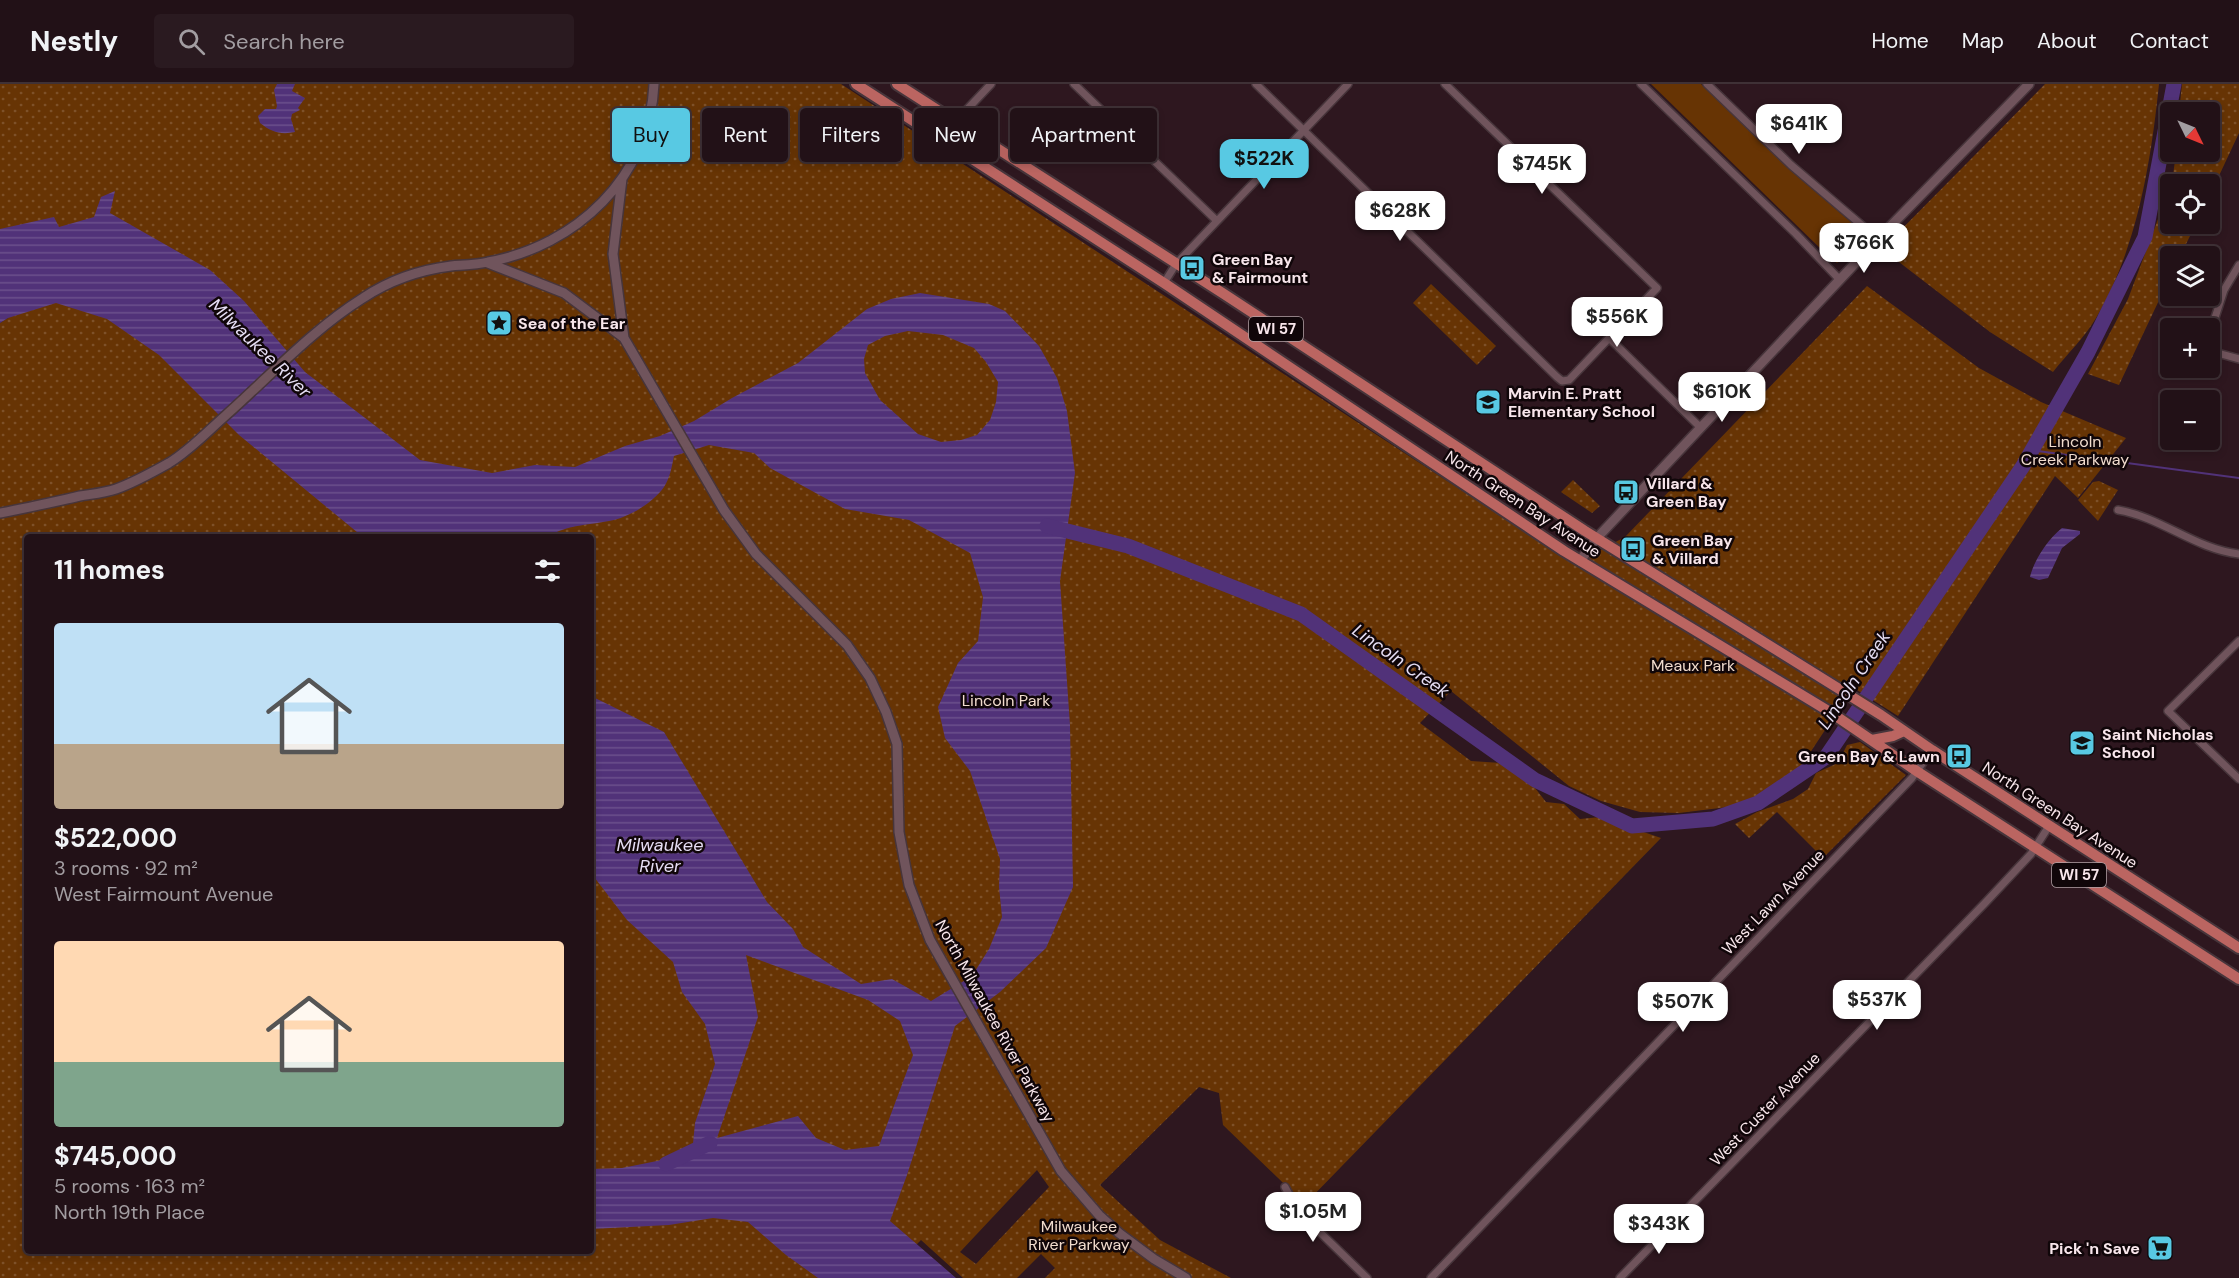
<!DOCTYPE html>
<html lang="en">
<head>
<meta charset="utf-8">
<style>
	body { margin:0; font-family:"DM Sans",sans-serif; background:#2a1a20; color:#f1f3f6; height:100vh; display:flex; flex-direction:column; font-size:22px; white-space:nowrap }
	* { box-sizing:border-box; margin:0 }
	p { font-size:20px; color:#a29da1 }
	.icon { flex:none; width:33px; height:33px; fill:none; stroke:currentColor; stroke-width:2; stroke-linecap:round; stroke-linejoin:round }
	.map { position:relative; flex:1; overflow:hidden }
	.details { position:absolute; left:24px; top:450px; width:570px; height:720px; display:flex; flex-direction:column; background:#221117; border-radius:6px; box-shadow:0 3px 9px #0003,0 0 0 2px #3f3136 }
	.details>* { flex:none }
	.hud { position:absolute; left:612px; top:24px; width:570px; height:54px; display:flex; gap:12px }
	.needle { width:39px; rotate:133deg }
	.fabs { position:absolute; left:2160px; top:18px; display:grid; gap:12px }
	.fabs a { display:grid; place-items:center; width:60px; height:60px; border-radius:6px; background:#221117; box-shadow:0 3px 9px #0003,0 0 0 2px #3f3136; font-size:30px }
	.price { position:absolute; translate:-50% -51px; padding:0 14px; border-radius:12px; background:#fff; color:#222; font-size:20px; line-height:39px; filter:drop-shadow(0 2px 3px #0008) }
	.price::after { content:''; position:absolute; left:50%; top:36px; width:18px; height:14px; margin-left:-9px; background:inherit; clip-path:polygon(0 0,100% 0,50% 100%) }
	.price.on { background:#58c9e3; color:#111 }
	ul { padding:0; list-style:none }
	li { display:grid; align-content:center; gap:12px; height:318px; padding:0 30px }
	li span { display:grid; place-items:center; height:186px; border-radius:6px; color:#555 }
	li>.icon { margin-inline-start:auto }
	span .icon { width:108px; height:108px; fill:#fffc; stroke-width:1 }
	li b { font-size:26px }
	h2 { display:flex; justify-content:space-between; align-items:center; height:72px; padding:0 30px; font-size:26px }
	.pill { padding:0 21px; border-radius:6px; background:#221117; box-shadow:0 3px 9px #0003,0 0 0 2px #3f3136; font-size:21px; line-height:54px }
	.pill.on { background:#58c9e3; color:#111 }
	header { display:flex; align-items:center; gap:36px; box-sizing:border-box; height:84px; padding:0 30px; background:#221117; border-bottom:2px solid #3f3136 }
	header strong { font-size:28px }
	nav { display:flex; gap:33px; margin-inline-start:auto; font-size:21px }
	.search { width:420px; height:54px; background:#2a1a20; display:flex; align-items:center; gap:15px; box-sizing:border-box; padding:0 21px; border-radius:6px; color:#a29da1; font-size:22px }
	.map>svg:first-child { display:block }
	.grass { fill:#673404 }
	.park { fill:url(#park-dots); fill-rule:evenodd }
	.water { fill:url(#water-rules); fill-rule:evenodd }
	.lines { fill:none; stroke-linecap:round; stroke-linejoin:round }
	.stream { stroke:#513279; stroke-width:2 }
	.river { stroke:#513279; stroke-width:15 }
	.street-casing { stroke:#47353b; stroke-width:10 }
	.secondary-casing { stroke:#47353b; stroke-width:12 }
	.primary-casing { stroke:#47353b; stroke-width:14 }
	.street { stroke:#70545c; stroke-width:7 }
	.secondary { stroke:#70545c; stroke-width:9 }
	.primary { stroke:#bb6561; stroke-width:10 }
	.labels { text-anchor:middle; dominant-baseline:central; stroke-width:5; stroke-linejoin:round; paint-order:stroke }
	.shield { fill:#100609; stroke:#b2a3a7; stroke-width:1.5 }
	.shield-label { font-size:15px; font-weight:bold; fill:#f8e6eb }
	.poi-label { font-size:16px; font-weight:bold; fill:#f8e6eb; stroke:#100609; text-anchor:start }
	.park-label { font-size:16px; fill:#f1dcce; stroke:#100609 }
	.street-label { font-size:16px; fill:#f8e6eb; stroke:#100609 }
	.water-label { font-size:18px; font-style:italic; fill:#e6def4; stroke:#100609 }
</style>
</head>
<body>
<header>
<strong>Nestly</strong>
<div class="search"><svg class="icon" aria-label="search" viewBox="0 0 24 24"><circle cx="10" cy="10" r="6"/><path d="M15 15l6 6"/></svg>Search here</div>
<nav><a>Home</a><a>Map</a><a>About</a><a>Contact</a></nav>
</header>
<div class="map">
<svg width="2239" height="1194" viewBox="0 0 2239 1194">
	<defs>
		<pattern id="park-dots" width="8" height="8" patternUnits="userSpaceOnUse" patternTransform="scale(1.5)"><rect width="8" height="8" fill="#673404"/><path d="M2 2h.1M6 6h.1" fill="none" stroke="#7e5129" stroke-width="1.8" stroke-linecap="round"/></pattern>
		<pattern id="water-rules" width="6" height="5" patternUnits="userSpaceOnUse" patternTransform="scale(1.5)"><rect width="6" height="5" fill="#513279"/><path d="M0 2.5h6" fill="none" stroke="#6b508c"/></pattern>
	</defs>
	<rect width="100%" height="100%" fill="#2e171f"/>
	<path class="grass" d="M1651,0H1701L1809,102L1852,139L1841,150L1833,142L1826,149L1835,158L1825,169Z
		M1855,142L1866,150L1837,179L1829,172Z"/>
	<path class="park" d="M0,0H841L1574,480L1625,453L1867,202L1979,284L2041,318L2126,354L2078,414L2055,392L1898,632L1857,606L1827,643L1802,681L1776,704L1736,722L1679,729L1640,728L1601,717L1569,702L1451,607L1420,639L1471,677L1501,679L1535,704L1546,718L1564,720L1580,735L1600,733L1661,754L1305,1120L1223,1041L1219,1009L1199,1003L1100,1101L1160,1156L1231,1194H1045L1055,1184L1041,1170L1017,1194H963L921,1156L914,1163L946,1194H0V239L8,234L0,145ZM27,453H591V1167H27ZM1037,1086L1049,1103L976,1180L960,1168Z
		M2045,0H2159C2151,78 2137,165 2096,234C2085,253 2067,270 2053,288L1990,248L1882,165Z
		M2182,0H2239V49L2210,111V100H2172L2176,68H2210V28H2179Z
		M2170,103V140H2196L2180,172H2170V193L2119,301L2088,290L2128,215Z
		M1431,200L1496,262L1477,281L1413,219Z
		M1573,396L1600,422L1592,429L1561,408Z
		M2099,397L2118,406L2098,437L2078,416L2093,398Z
		M1860,658L1906,691L1823,774L1777,728L1749,754L1735,740L1757,728L1793,715L1808,705L1816,689L1838,679L1847,661Z"/>
	<path class="water" d="M277,0H295L292,7L305,14L298,24L300,26L292,30L291,35L295,48C281,51 271,48 260,39L258,32L265,25H276L277,22L274,6Z
		M115,107L110,129L210,186L244,217L305,288L420,376L492,389L535,381L575,383L625,362L660,352L694,337L732,314L798,279L867,225L891,215L920,209L989,220L1005,227L1039,262L1057,294L1067,327L1075,389L1060,497L1070,641L1073,803L1046,864L1000,908L955,942L907,1091L890,1137L956,1194H818L786,1171L748,1138L713,1134L669,1141L591,1145V1085L622,1084L692,1070L695,1039L715,980L705,940L682,908L673,878L627,836L591,789V612L664,648L767,818L793,845L803,863L861,900L892,895L931,917L972,892L989,865L1002,833L999,803L1000,775L970,687L945,654L938,623L958,579L978,557L983,513L970,469L909,436L845,425L770,384L754,369L709,361L674,372C672,382 670,394 664,403C653,419 628,434 609,437C584,442 570,440 547,453H363L239,351L159,271L107,235L56,219L8,234L0,239V145L54,133L59,143L94,133L101,113ZM908,247L943,251L974,264L986,278L998,298L996,318L990,336L977,351L961,356L941,358L918,350L880,316L865,289L864,275L868,261L885,252ZM746,871L868,916L900,937L913,971L879,1062L845,1066L816,1054L798,1032L717,1054L758,933Z
		M2062,444L2080,447V450L2062,464L2048,494L2039,496L2030,493C2034,476 2048,455 2062,444Z"/>
	<g class="lines">
		<path class="stream" d="M2031,366L2239,394"/>
		<path class="river" d="M1047,442L1128,462L1301,530L1535,696L1632,742L1713,735L1758,719L1826,673L2023,382L2088,268L2145,153L2174,0
			M666,1080L710,1059"/>
		<g class="street-casing">
			<path id="street" d="M1074,0L1217,137
				M1256,0L1557,293L1562,297L1569,296L1657,204L1445,0
				M1641,0L1796,150L1840,196
				M1707,0L1791,81L1878,155
				M940,54L991,0
				M1164,199L1176,180L1348,0
				M2210,249L2224,206L2239,181
				M1609,254L1700,343
				M2210,267L2239,275
				M2118,426C2161,433 2195,465 2239,470
				M2239,557L2168,627L2239,695
				M1285,1103L1298,1127L1367,1194
				M1431,1194L1912,694L1932,666
				M1620,1194L1985,819L2031,770L2049,742"/>
		</g>
		<g class="secondary-casing">
			<path id="secondary" d="M622,95L613,170L624,254L724,426L756,470L847,561L870,594L886,628L897,660L899,748L909,801L930,856L1061,1087L1099,1131L1119,1149L1154,1175L1186,1194
				M488,179L564,209L624,254
				M0,429C27,424 53,418 80,412C92,410 104,409 116,405C133,399 153,388 169,379C189,367 207,348 225,332C269,293 312,246 363,214C390,196 419,186 451,182C463,181 476,181 488,178C576,162 650,93 654,0
				M1580,477L1596,455L1878,155L2029,0"/>
		</g>
		<g class="primary-casing">
			<path id="primary" d="M856,0L1164,199L1564,467L1830,628L1918,688L2239,895
				M897,0L1224,210L1585,447L1881,631L1932,666L2239,864
				M1872,656L1893,652L1904,647"/>
		</g>
		<use href="#street" class="street"/>
		<use href="#secondary" class="secondary"/>
		<use href="#primary" class="primary"/>
	</g>
	<defs>
		<g id="bus-square" transform="scale(1.35)"><rect x="-9" y="-9" width="18" height="18" rx="4" fill="#58c9e3" stroke="#100609"/><path d="M-5-6H5V4H4V6H2V4H-2V6H-4V4H-5ZM-3.5-4V0h7V-4ZM-3.5 1.2v1.5H-2V1.2ZM2 1.2v1.5H3.5V1.2Z" fill="#111"/></g>
		<g id="sight-square" transform="scale(1.35)"><rect x="-9" y="-9" width="18" height="18" rx="4" fill="#58c9e3" stroke="#100609"/><path d="M0-6L1.8-2.2L6-1.7L2.9 1.2L3.7 5.4L0 3.3L-3.7 5.4L-2.9 1.2L-6-1.7L-1.8-2.2Z" fill="#111"/></g>
		<g id="school-square" transform="scale(1.35)"><rect x="-9" y="-9" width="18" height="18" rx="4" fill="#58c9e3" stroke="#100609"/><path d="M0-5L7-2L0 1L-7-2ZM-4 1L0 2.5L4 1V4Q0 6-4 4Z" fill="#111"/></g>
		<g id="supermarket-square" transform="scale(1.35)"><rect x="-9" y="-9" width="18" height="18" rx="4" fill="#58c9e3" stroke="#100609"/><path d="M-6-5.5h2.5l.6 2H6L4.5 2H-2.5L-4.4-4H-6ZM-1.5 3.2a1.3 1.3 0 1 0 .1 0ZM3 3.2a1.3 1.3 0 1 0 .1 0Z" fill="#111"/></g>
	</defs>
	<g fill-rule="evenodd">
		<use href="#bus-square" x="1192" y="184"/>
		<use href="#sight-square" x="499" y="239"/>
		<use href="#school-square" x="1488" y="318"/>
		<use href="#bus-square" x="1626" y="408"/>
		<use href="#bus-square" x="1633" y="465"/>
		<use href="#school-square" x="2082" y="659"/>
		<use href="#bus-square" x="1959" y="672"/>
		<use href="#supermarket-square" x="2160" y="1164"/>
	</g>
	<g class="labels">
		<g class="shield">
			<rect x="1249" y="233" width="54" height="24" rx="4.5"/>
			<rect x="2052" y="779" width="54" height="24" rx="4.5"/>
		</g>
		<g class="shield-label">
			<text x="1276" y="245">WI 57</text>
			<text x="2079" y="791">WI 57</text>
		</g>
		<g class="poi-label">
			<text x="1212" y="175">Green Bay<tspan x="1212" dy="18">&amp; Fairmount</tspan></text>
			<text x="518" y="239">Sea of the Ear</text>
			<text x="1508" y="309">Marvin E. Pratt<tspan x="1508" dy="18">Elementary School</tspan></text>
			<text x="1646" y="399">Villard &amp;<tspan x="1646" dy="18">Green Bay</tspan></text>
			<text x="1652" y="456">Green Bay<tspan x="1652" dy="18">&amp; Villard</tspan></text>
			<text x="2102" y="650">Saint Nicholas<tspan x="2102" dy="18">School</tspan></text>
			<text x="1940" y="672" text-anchor="end">Green Bay &amp; Lawn</text>
			<text x="2140" y="1164" text-anchor="end">Pick 'n Save</text>
		</g>
		<g class="park-label">
			<text x="2075" y="357">Lincoln<tspan x="2075" dy="18">Creek Parkway</tspan></text>
			<text x="1693" y="581">Meaux Park</text>
			<text x="1006" y="616">Lincoln Park</text>
			<text x="1079" y="1142">Milwaukee<tspan x="1079" dy="18">River Parkway</tspan></text>
		</g>
		<g class="street-label">
			<text transform="translate(1523 420) rotate(33)">North Green Bay Avenue</text>
			<text transform="translate(2060 731) rotate(33)">North Green Bay Avenue</text>
			<text transform="translate(1773 818) rotate(-46)">West Lawn Avenue</text>
			<text transform="translate(995 937) rotate(61)">North Milwaukee River Parkway</text>
			<text transform="translate(1765 1025) rotate(-46)">West Custer Avenue</text>
		</g>
		<g class="water-label">
			<text transform="translate(260 264) rotate(44)">Milwaukee River</text>
			<text transform="translate(1401 577) rotate(35)">Lincoln Creek</text>
			<text transform="translate(1854 596) rotate(-56)">Lincoln Creek</text>
			<text x="660" y="761">Milwaukee<tspan x="660" dy="21">River</tspan></text>
		</g>
	</g>
</svg>
<div class="fabs">
<a><svg class="needle" viewBox="-14 -14 28 28"><path d="M0-13l5 13h-10z" fill="#e53935"/><path d="M0 13l5-13h-10z" fill="#a29da1"/></svg></a>
<a><svg class="icon" aria-label="locate" viewBox="0 0 24 24"><circle cx="12" cy="12" r="6"/><path d="M12 2v4M12 18v4M2 12h4M18 12h4"/></svg></a>
<a><svg class="icon" aria-label="layers" viewBox="0 0 24 24"><path d="M12 4l9 5-9 5-9-5zM3 14l9 5 9-5"/></svg></a>
<a>+</a>
<a>−</a>
</div>
<b class="price" style="left:1799px;top:71px">$641K</b>
<b class="price on" style="left:1264px;top:106px">$522K</b>
<b class="price" style="left:1542px;top:111px">$745K</b>
<b class="price" style="left:1400px;top:158px">$628K</b>
<b class="price" style="left:1864px;top:190px">$766K</b>
<b class="price" style="left:1617px;top:264px">$556K</b>
<b class="price" style="left:1722px;top:339px">$610K</b>
<b class="price" style="left:1877px;top:947px">$537K</b>
<b class="price" style="left:1683px;top:949px">$507K</b>
<b class="price" style="left:1313px;top:1159px">$1.05M</b>
<b class="price" style="left:1659px;top:1171px">$343K</b>
<div class="hud">
<a class="pill on">Buy</a>
<a class="pill">Rent</a>
<a class="pill">Filters</a>
<a class="pill">New</a>
<a class="pill">Apartment</a>
</div>
<section class="details">
<h2>11 homes<svg class="icon" aria-label="filters" viewBox="0 0 24 24"><path d="M4 7h16M4 17h16"/><circle cx="9" cy="7" r="2"/><circle cx="15" cy="17" r="2"/></svg></h2>
<ul>
<li><span style="background:linear-gradient(#bfe0f5 65%,#b9a48a 0)"><svg class="icon" aria-label="home" viewBox="0 0 24 24"><path d="M3 11l9-7 9 7M6 9v11h12V9"/></svg></span><div><b>$522,000</b><p>3 rooms · 92 m²</p><p>West Fairmount Avenue</p></div></li>
<li><span style="background:linear-gradient(#ffd9b3 65%,#7fa58c 0)"><svg class="icon" aria-label="home" viewBox="0 0 24 24"><path d="M3 11l9-7 9 7M6 9v11h12V9"/></svg></span><div><b>$745,000</b><p>5 rooms · 163 m²</p><p>North 19th Place</p></div></li>
</ul>
</section>
</div>
</body>
</html>
